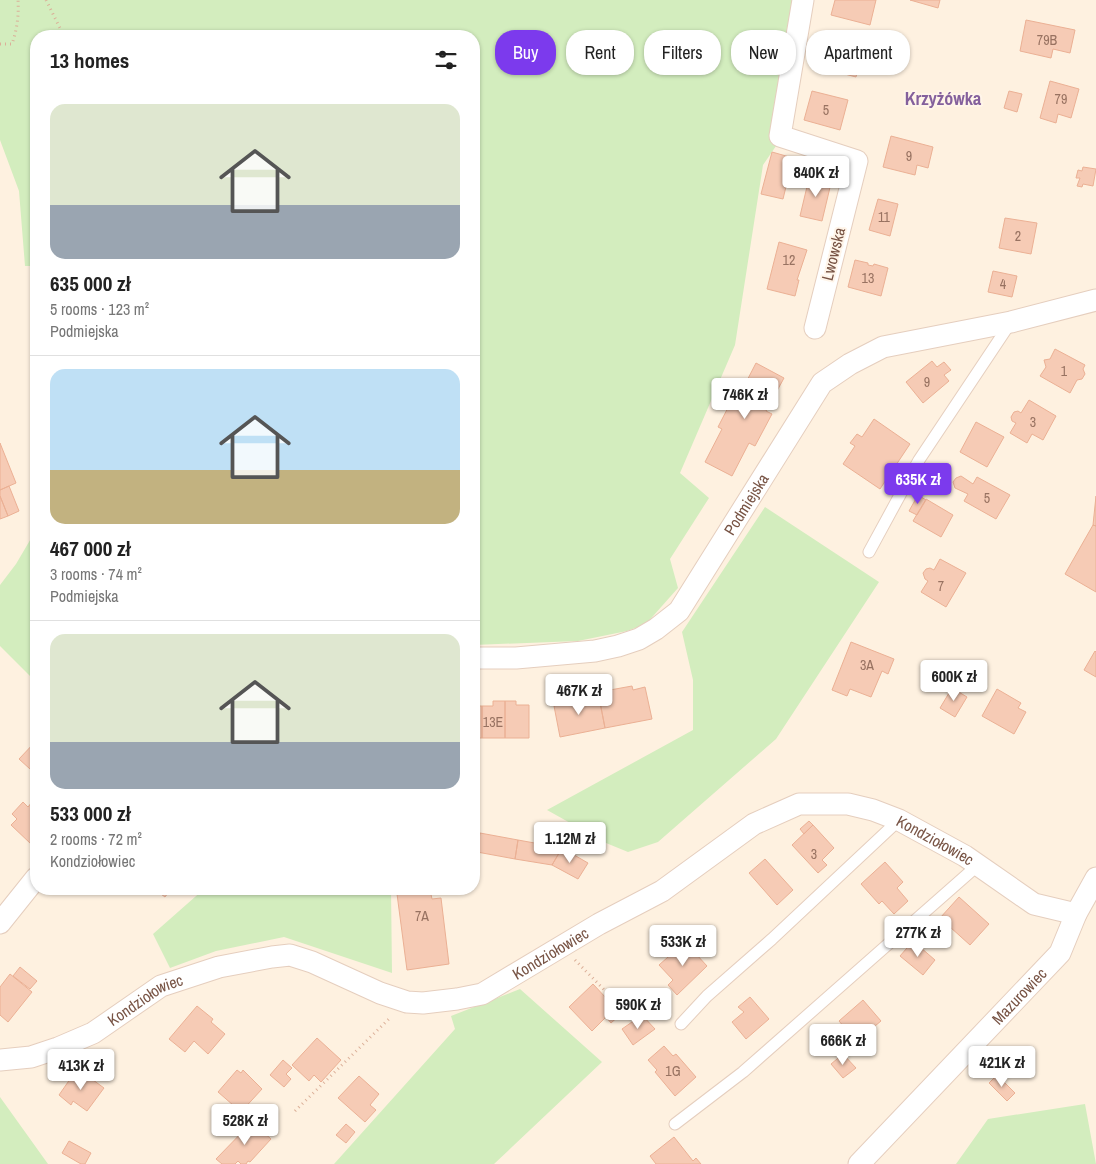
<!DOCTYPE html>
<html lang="en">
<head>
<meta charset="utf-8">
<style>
	body { margin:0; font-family:"Archivo Narrow",sans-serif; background:#f6f6f6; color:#222; height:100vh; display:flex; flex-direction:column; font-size:19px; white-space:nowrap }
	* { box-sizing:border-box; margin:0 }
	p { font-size:16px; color:#767676 }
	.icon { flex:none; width:28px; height:28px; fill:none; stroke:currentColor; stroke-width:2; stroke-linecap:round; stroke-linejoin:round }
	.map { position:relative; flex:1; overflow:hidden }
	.details { position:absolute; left:30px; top:30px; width:450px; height:865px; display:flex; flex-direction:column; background:#fff; border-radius:20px; box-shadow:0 1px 4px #0004 }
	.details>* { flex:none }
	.guide { position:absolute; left:495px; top:30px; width:475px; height:45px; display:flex; gap:10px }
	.price { position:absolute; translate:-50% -42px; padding:0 11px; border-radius:5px; background:#fff; color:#222; font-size:16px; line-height:32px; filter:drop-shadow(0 1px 2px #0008) }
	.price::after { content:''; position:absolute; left:50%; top:30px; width:15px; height:11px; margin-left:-8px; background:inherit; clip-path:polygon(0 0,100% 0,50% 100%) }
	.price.active { background:#7c3aed; color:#fff }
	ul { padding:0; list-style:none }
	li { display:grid; align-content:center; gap:10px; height:265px; padding:0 20px }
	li+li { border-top:1px solid #e0e0e0 }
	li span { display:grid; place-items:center; height:155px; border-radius:15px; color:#555 }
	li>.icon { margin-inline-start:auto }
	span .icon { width:90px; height:90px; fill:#fffc; stroke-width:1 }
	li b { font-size:21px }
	h2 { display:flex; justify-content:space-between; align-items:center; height:60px; padding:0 20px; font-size:21px }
	.tag { padding:0 18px; border-radius:20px; background:#fff; box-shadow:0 1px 4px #0004; font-size:18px; line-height:45px }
	.tag.active { background:#7c3aed; color:#fff }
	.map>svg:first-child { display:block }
	.green { fill:#d3edbe }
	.building { fill:#f6cbb5; stroke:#ebb094 }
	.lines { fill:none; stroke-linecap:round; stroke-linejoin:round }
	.service-casing { stroke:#e5cebe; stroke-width:13 }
	.minor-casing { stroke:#e5cebe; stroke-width:23 }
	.path { stroke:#dbaf98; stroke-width:3; stroke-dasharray:1 4; stroke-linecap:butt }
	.service { stroke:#fff; stroke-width:11 }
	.minor { stroke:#fff; stroke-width:21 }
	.labels { text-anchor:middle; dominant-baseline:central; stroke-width:4; stroke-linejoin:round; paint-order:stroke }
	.number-label { font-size:14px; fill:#987261 }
	.street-label { font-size:16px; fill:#785445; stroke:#fff5e9 }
	.neighbourhood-label { font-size:18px; font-weight:bold; fill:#84609c; stroke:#fff5e9 }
</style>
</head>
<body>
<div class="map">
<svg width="1096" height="1164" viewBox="0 0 1096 1164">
	<rect width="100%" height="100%" fill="#fef1e0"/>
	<path class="green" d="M0,0H796L776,146L763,165L735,345L680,473L709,498L670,559L678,588L646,624L627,631L578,641L474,645V36H36V300L34,266H25L19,191L0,140Z
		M765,507L879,582L776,739L658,842L628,852L606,843L547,810L693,730V680L682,632Z
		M36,530V682L0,646V585L16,564Z
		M204,889H391L392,973L284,937L216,951L170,968L153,934Z
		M520,989L602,1062L494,1164H334L455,1029L451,1016Z
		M0,1097L48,1164H0Z
		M1085,1104L1096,1164H956L988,1119Z"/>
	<path class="building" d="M835,0H876L870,25L831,15Z
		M910,0H940L938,8Z
		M1026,20L1075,30L1070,53L1053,49L1051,58L1020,51Z
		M825,39L864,48L856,77L818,67Z
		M1050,81L1079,89L1071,118L1058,114L1056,123L1040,118Z
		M812,91L848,100L840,130L804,120Z
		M1009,91L1022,94L1017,112L1004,108Z
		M891,136L933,147L928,168L917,165L915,175L883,167Z
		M772,152L793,158L783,199L761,194Z
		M1083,167L1096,169L1093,186L1083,184L1082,187L1077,186L1080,178H1076L1078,170L1082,171Z
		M810,174L832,179L822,221L800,216Z
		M878,199L898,204L890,236L869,230Z
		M1005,218L1037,223L1031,254L999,248Z
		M779,242L807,250L797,280H799L795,296L767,289Z
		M855,260L868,263V265L873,266L874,264L888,268L881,296L848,287Z
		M993,271L1017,276L1012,297L988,292Z
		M1055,349L1085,365L1083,369L1085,374L1082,379L1077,380L1070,393L1040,376L1046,367L1044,360L1050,359Z
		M932,361L937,367L944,362L951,370L944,375L949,381L923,403L906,382Z
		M756,363L784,378L766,411L772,414L755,446L749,443L732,476L705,462L722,429L718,427L735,394L739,396Z
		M1029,400L1056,416L1043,440L1032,434L1027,443L1010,433L1016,423L1012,421L1011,417L1014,412L1018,411L1021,413Z
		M874,419L910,444L880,489L843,464L855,446L850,443L857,434L862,437Z
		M976,422L1004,437L987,467L960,452Z
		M0,443L16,483L0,490Z
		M961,476L973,484L977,477L1010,495L996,519L964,501L968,494L955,488L953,482L956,478Z
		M9,486L19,511L8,516L0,496V490Z
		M918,495L926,500L917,515L909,511Z
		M0,496L8,516L0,519Z
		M1096,496V526L1093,525Z
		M926,499L953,515L941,537L913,521Z
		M1093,525L1096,526V592L1065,574Z
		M940,559L966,573L946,607L921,592L928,581L925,579L923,573L926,569L930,568L934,570Z
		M851,642L894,659L888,674L882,671L871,697L850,689L847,696L832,690Z
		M1095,651L1096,652V677L1084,670Z
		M632,686L633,690L645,687L652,719L605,728L599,697L611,694L610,690Z
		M952,688L967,697L955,717L940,708Z
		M997,689L1021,703L1018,708L1026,712L1014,734L982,716Z
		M587,695L588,699L599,697L605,728L560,737L554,706L565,703V699Z
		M493,701H505V738H482V706H493Z
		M505,701H516V705H529V738H505Z
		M474,706H482V738H474Z
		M36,741V763L30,769L19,759Z
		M36,797V838L31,844L11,825L17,819L12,814L23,802L28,807Z
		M809,821L813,825L804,834L800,829Z
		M813,825L834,848L822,860L827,865L818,873L792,845Z
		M480,833L518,840L515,859L477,852Z
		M518,840L562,848L552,865L515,859Z
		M562,848L588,863L578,879L552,865Z
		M765,859L793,890L777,905L749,873Z
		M885,862L903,882L897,888L908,901L894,914L882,901L879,904L861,884Z
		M154,889H171L165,897Z
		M412,889L419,891L430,890L432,899L441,898L449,964L407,970L397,894L409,892Z
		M959,897L989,924L970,945L940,918Z
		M913,941L935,960L923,975L900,956Z
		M685,942L707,966L677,995L668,985L673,980L659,965Z
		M20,967L37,981L30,989L13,976Z
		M10,974L32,992L8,1022L0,1015V987Z
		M593,984L621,1014L611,1023L606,1017L592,1031L569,1007Z
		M642,990L655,1002L643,1014L637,1008L639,1006L633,1000Z
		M750,997L769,1019L746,1039L732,1022L744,1012L738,1007Z
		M863,1000L881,1021L869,1031L875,1038L866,1045L861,1039L857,1042L839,1021Z
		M197,1006L213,1019L211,1022L225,1034L208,1054L194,1041L185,1052L169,1039Z
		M642,1015L655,1029L633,1045L622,1029Z
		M317,1038L341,1060L321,1082L314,1075L309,1081L292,1065Z
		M664,1046L673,1056L676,1054L696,1077L675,1096L655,1072L657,1070L648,1060Z
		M843,1054L856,1068L843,1078L831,1064Z
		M283,1060L292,1068L286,1074L291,1079L284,1087L270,1075Z
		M237,1070L241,1073L243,1070L262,1089L241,1112L218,1092Z
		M75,1072L87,1080L89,1077L104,1088L87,1111L73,1101L71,1105L59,1095Z
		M997,1075L1015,1093L1007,1101L989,1083Z
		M359,1076L379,1094L370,1105L376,1110L365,1122L338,1098Z
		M252,1122L271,1139L250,1162L248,1161L246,1164H241L238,1161L235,1164H222L216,1159Z
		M346,1124L355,1132L346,1143L336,1135Z
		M674,1137L693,1161L696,1158L701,1164H656L650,1156Z
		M69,1141L91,1153L85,1164H81L62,1153Z"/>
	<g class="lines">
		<g class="service-casing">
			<path id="service" d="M869,552L919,460L1011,322
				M681,1024L707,996L772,939L899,820
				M675,1124L743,1072L978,865"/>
		</g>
		<g class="minor-casing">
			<g id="minor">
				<path d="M803,0L780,136L857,161L815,328"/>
				<path id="s1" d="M474,658H516L595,651L618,646L639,639L656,629L679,611L822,383L850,364L883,347L1011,322L1096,300"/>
				<path d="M0,923L36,878"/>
				<path id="s2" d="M0,1060L31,1057L58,1048L93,1033L161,986L219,967L272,957L290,955L312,962L380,993L407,1002L423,1003L457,999L482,994L599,924L662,891L754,824L799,804H848L873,810L899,820L965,856L1034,904L1076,914"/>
				<path id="s3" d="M859,1164L1060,953L1076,914L1096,878"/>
			</g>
		</g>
		<path class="path" d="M46,0L64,36
			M0,44H12C17,29 19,16 18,0
			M575,960L627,1013
			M295,1111L391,1017"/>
		<use href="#service" class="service"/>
		<use href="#minor" class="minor"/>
	</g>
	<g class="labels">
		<g class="number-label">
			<text x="1047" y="40">79B</text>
			<text x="1061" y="99">79</text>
			<text x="826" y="110">5</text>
			<text x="909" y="156">9</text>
			<text x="884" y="217">11</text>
			<text x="1018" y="236">2</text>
			<text x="789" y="260">12</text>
			<text x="868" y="278">13</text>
			<text x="1003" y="284">4</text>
			<text x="1064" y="371">1</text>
			<text x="927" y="382">9</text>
			<text x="1033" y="422">3</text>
			<text x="987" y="498">5</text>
			<text x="941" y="586">7</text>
			<text x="867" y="665">3A</text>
			<text x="493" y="722">13E</text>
			<text x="814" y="854">3</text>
			<text x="422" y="916">7A</text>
			<text x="673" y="1071">1G</text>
		</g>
		<g class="street-label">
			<text transform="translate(833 254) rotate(-76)">Lwowska</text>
			<text stroke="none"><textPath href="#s1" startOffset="342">Podmiejska</textPath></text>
			<text stroke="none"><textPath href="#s2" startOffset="1030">Kondziołowiec</textPath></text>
			<text stroke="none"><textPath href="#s2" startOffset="595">Kondziołowiec</textPath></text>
			<text stroke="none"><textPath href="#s3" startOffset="232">Mazurowiec</textPath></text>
			<text stroke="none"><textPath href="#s2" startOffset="160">Kondziołowiec</textPath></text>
		</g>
		<g class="neighbourhood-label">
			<text x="943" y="98">Krzyżówka</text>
		</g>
	</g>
</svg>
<b class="price" style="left:816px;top:198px">840K zł</b>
<b class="price" style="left:745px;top:420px">746K zł</b>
<b class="price active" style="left:918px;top:505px">635K zł</b>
<b class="price" style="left:954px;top:702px">600K zł</b>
<b class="price" style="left:579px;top:716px">467K zł</b>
<b class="price" style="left:570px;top:864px">1.12M zł</b>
<b class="price" style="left:918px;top:958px">277K zł</b>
<b class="price" style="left:683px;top:967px">533K zł</b>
<b class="price" style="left:638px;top:1030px">590K zł</b>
<b class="price" style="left:843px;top:1066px">666K zł</b>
<b class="price" style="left:1002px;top:1088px">421K zł</b>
<b class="price" style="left:81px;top:1091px">413K zł</b>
<b class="price" style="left:245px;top:1146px">528K zł</b>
<div class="guide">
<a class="tag active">Buy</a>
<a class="tag">Rent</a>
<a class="tag">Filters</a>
<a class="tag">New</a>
<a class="tag">Apartment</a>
</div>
<section class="details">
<h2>13 homes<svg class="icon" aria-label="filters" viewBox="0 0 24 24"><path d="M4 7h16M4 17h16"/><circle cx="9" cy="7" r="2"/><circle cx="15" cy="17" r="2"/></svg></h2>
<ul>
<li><span style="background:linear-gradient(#dfe7d0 65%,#9aa5b1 0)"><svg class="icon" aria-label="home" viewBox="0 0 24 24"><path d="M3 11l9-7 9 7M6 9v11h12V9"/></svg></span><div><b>635 000 zł</b><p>5 rooms · 123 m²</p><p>Podmiejska</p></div></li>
<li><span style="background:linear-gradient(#bfe0f5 65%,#c2b280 0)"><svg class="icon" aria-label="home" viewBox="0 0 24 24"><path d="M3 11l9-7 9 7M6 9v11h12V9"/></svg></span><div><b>467 000 zł</b><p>3 rooms · 74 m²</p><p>Podmiejska</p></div></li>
<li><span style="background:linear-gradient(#dfe7d0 70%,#9aa5b1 0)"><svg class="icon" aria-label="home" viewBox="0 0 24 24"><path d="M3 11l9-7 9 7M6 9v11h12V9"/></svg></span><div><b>533 000 zł</b><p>2 rooms · 72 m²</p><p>Kondziołowiec</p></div></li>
</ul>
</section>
</div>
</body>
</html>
